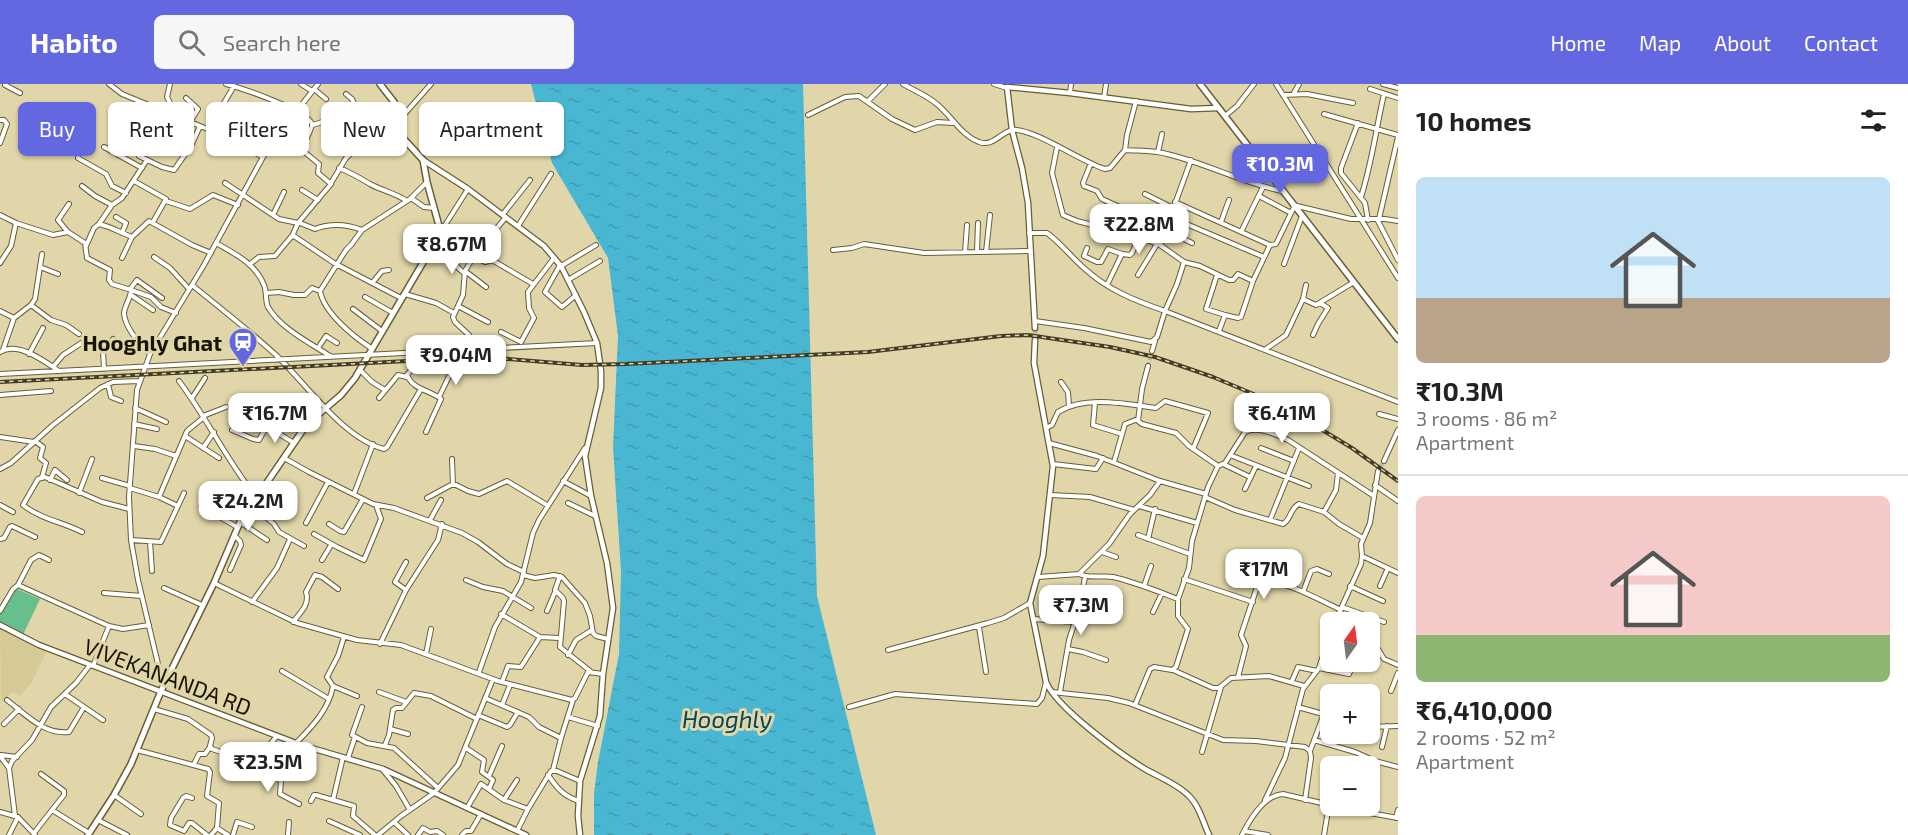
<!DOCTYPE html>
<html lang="en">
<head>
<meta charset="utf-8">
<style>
	body { margin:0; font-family:"Exo 2",sans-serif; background:#f6f6f6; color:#222; height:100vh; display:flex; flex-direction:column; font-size:22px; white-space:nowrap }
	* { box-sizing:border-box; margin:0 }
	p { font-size:20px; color:#767676 }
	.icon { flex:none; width:33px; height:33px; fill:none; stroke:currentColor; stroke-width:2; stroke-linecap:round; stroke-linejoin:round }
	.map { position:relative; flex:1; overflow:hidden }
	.details { display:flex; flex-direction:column; background:#fff; width:510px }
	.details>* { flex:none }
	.banner { position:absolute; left:18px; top:18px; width:570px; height:54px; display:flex; gap:12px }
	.needle { width:39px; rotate:14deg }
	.buttons { position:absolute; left:1320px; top:528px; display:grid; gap:12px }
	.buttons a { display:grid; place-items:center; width:60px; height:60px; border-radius:9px; background:#fff; box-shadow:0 2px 4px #0004; font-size:30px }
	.price { position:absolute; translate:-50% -51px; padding:0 14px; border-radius:12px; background:#fff; color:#222; font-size:20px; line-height:39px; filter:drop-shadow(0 2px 3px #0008) }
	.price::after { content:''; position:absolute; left:50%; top:36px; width:18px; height:14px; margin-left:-9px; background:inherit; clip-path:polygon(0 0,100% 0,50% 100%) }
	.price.selected { background:#6368e0; color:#fff }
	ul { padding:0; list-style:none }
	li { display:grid; align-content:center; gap:12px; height:318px; padding:0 18px }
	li+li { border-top:2px solid #e0e0e0 }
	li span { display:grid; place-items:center; height:186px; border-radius:9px; color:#555 }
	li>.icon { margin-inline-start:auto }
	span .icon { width:108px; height:108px; fill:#fffc; stroke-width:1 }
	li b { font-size:26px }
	h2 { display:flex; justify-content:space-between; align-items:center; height:72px; padding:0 18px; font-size:26px }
	.pill { padding:0 21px; border-radius:9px; background:#fff; box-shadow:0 2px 4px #0004; font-size:21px; line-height:54px }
	.pill.selected { background:#6368e0; color:#fff }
	header { display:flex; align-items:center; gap:36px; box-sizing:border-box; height:84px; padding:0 30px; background:#6368e0; color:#fff }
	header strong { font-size:28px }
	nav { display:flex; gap:33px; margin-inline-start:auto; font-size:21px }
	.search { width:420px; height:54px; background:#f6f6f6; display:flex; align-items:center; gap:15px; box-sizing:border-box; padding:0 21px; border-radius:9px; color:#767676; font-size:22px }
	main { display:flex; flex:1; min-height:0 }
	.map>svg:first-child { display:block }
	.built { fill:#d5ca95 }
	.green { fill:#66bf8d }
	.water { fill:url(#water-ripples) }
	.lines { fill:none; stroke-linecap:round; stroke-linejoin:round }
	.minor-tunnel { stroke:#c2b990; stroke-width:4; stroke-dasharray:4 2; stroke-linecap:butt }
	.tertiary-tunnel { stroke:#c2b990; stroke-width:4.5; stroke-dasharray:4.5 2; stroke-linecap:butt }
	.minor-casing { stroke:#675e34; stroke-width:6 }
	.tertiary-casing { stroke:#675e34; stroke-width:7 }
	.secondary-casing { stroke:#675e34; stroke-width:8 }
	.primary-casing { stroke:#675e34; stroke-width:8 }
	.minor { stroke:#fff; stroke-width:4 }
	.tertiary { stroke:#fff; stroke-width:4.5 }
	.secondary { stroke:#fff; stroke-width:5 }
	.primary { stroke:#fff; stroke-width:5 }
	.rail-casing { stroke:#413c26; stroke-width:4 }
	.rail { stroke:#e0d6a9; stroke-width:1.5; stroke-dasharray:4.5; stroke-linecap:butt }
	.labels { text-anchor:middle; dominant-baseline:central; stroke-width:6; stroke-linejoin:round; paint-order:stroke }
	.poi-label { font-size:22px; font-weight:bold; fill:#181404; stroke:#e0d6a9; text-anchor:end }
	.street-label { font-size:22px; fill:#181404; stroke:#e0d6a9 }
	.water-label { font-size:24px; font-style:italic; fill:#054857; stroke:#e0d6a9 }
</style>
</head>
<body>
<header>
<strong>Habito</strong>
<div class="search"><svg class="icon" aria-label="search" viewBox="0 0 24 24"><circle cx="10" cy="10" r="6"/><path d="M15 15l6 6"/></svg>Search here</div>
<nav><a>Home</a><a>Map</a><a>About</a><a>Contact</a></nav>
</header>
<main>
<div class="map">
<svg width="1398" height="751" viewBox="0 0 1398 751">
	<defs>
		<pattern id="water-ripples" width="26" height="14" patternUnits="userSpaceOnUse" patternTransform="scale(1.5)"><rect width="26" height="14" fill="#4ab7d2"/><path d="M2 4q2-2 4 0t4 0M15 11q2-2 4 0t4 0" fill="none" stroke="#409cb3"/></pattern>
	</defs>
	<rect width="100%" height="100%" fill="#e0d6a9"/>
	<path class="built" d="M0,545L47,566L32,598L25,606L20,612L13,607L1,619Z"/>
	<path class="green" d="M15,504L40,515L23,551L0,539V528Z"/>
	<path class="water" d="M531,0H803L817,512L876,751H594V709L598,678L619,570L621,487L613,363L618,252L608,174L552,79Z"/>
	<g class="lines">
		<path class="minor-tunnel" d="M1148,282L1152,267
			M1378,387L1384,377"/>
		<path class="tertiary-tunnel" d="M1035,256V244"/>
		<g class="minor-casing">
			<path id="minor" d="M109,0L122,10L222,51L263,73
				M170,0L167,13L171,21L139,72L162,83L174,86L191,62L200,42
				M301,0L312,7
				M903,0C915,7 928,12 938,21C952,33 961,51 979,58C993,63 1000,49 1012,46C1032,43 1083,79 1105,85L1110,84L1125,66C1139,67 1154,66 1167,70C1206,79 1242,99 1282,107
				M994,0L1007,4
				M1276,0L1398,194
				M1383,0L1398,4
				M5,1L20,9
				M314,5L326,15
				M1370,5L1398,14
				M1070,9L1071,0
				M1294,9L1299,0
				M346,10L352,15L356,24L376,46
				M1283,11L1307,10L1353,19
				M186,14L198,25L190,38
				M1104,14L1106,0
				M868,17L885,0
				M221,24L234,2
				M1324,30L1398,51
				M808,31L845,13L859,12L892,35L915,46L937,38L953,39
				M1225,32L1237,22L1254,0
				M401,34L431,0
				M0,36H4L7,40L0,59
				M1358,39L1341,84V89L1365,119L1368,136
				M313,41L322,38L330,42H334L357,25
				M384,41L402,54
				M104,63L142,84
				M1057,63L1052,89L1063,131L1077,137L1139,153L1160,161
				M1125,66L1127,51L1136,17
				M1158,68L1162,50
				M78,74L106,90L112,102L126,109
				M1191,76L1160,161L1184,178L1177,200L1165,227L1398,318
				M1091,79L1083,99L1084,102L1097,107L1102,115L1142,133L1146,138L1132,169L1130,171L1122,170L1107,201
				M339,84C350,88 360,94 370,100C383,107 395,109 407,117
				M134,97L166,115L153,138
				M225,99L279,135L298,139L331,100L318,89L319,80L302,66C303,60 313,43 312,40C307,26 241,4 226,0
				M331,99L346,74L379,42L391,38L396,24
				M82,102L95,112L112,121
				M302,106L318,116
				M1145,110L1173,124
				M1259,112L1291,129
				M1361,113C1372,79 1376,45 1384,10
				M411,114L424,123L434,124
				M166,117L190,125L213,111L238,121
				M1175,118L1270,161L1253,197L1241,233L1238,234L1225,231L1219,247
				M1293,121L1351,135H1385L1398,137
				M503,130L530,96
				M0,131L16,139L53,151L68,148L85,159L87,174L110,186L109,196L112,200L131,206C131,214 124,222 124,230C126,246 140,259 150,270
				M273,131L284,108
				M116,133L126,139L122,149
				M1170,133L1264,173
				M1377,135L1398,176
				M1379,135L1398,53
				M1221,138L1229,116
				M300,139L315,145C331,139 346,140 362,146
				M99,140C112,143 121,149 132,153
				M518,142L551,90
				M1166,146L1192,159
				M67,147L58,136L69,120
				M1241,148L1263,103
				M440,149L468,105
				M1029,149H1047C1061,159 1072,174 1085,185C1108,206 1136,217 1165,227L1157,253L1151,258L1084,244L1035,237
				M292,152L298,139
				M216,159C235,170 255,179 264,201C267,208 265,217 268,223C280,244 310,259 330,272
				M436,159C447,168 451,179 464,189
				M1270,161L1276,160L1294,123
				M86,162L94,144L99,140L112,121L122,114L147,76
				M1087,164L1084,172L1097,178H1101L1108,165L1122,170
				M833,166L852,164L864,160L924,169L1029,167
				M965,168L967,141
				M977,168L978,139
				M986,168L990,131
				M474,172L485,178L492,176L495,167L485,159
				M154,173L170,184L189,205
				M122,174L132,153L149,137L192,161L211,169
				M492,176L533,200
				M1184,178L1200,182L1229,196H1233L1238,190L1253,197
				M0,179L11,162L16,139
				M250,180L259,173L275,172L291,153L294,152L334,179L401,214
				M1284,180L1302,132
				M560,181L545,208L562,223L576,211
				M561,182L596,161
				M40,183L58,190
				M465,187L486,203
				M1138,191L1157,160
				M1217,191L1206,225L1225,231
				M568,196L600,177
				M373,198L382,187L389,186
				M192,201C220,224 250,247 277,272C307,301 343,354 384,365L387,363L421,305
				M130,205L137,196L162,214
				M131,206L151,213L161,223L176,229
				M267,209L279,208L294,211H305L312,204L320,207
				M405,210L436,219L454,229
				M131,211L153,226
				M365,213L393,229
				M1303,215L1316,221L1354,198
				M31,221L51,236L66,241L79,250
				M458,222L488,238
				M353,225L382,247
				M0,227L14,234
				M501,248L521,258
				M1313,251L1318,240L1328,224L1320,219
				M521,258L534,234L529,224L528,208L554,174
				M318,264L326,252L337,259
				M371,264C354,253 324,229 320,207L346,166L351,161L362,146L410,115L427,98
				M1266,265L1286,251L1303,215L1306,201
				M3,266L14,234L31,221L35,215L42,170
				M465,266L469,251L455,238L453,233L463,211L465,187L474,172L506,133
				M1152,267L1155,257
				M0,268C18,257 44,277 59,287
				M29,270L43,244
				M416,280L407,291C413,306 430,306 441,315L426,348
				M53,283L63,271L86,256
				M104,285L103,268L113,255
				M360,286L372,298L385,306
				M0,290L597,259
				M179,297C207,334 227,377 256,413
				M1061,298L1068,308L1069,323
				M108,300L111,313L121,317
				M0,311L51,307
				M439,313L454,282
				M192,314L205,294
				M379,314L398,291L407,293
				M1095,319L1093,341L1122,350
				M135,324L166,338
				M1379,330L1398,335
				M203,332L226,323
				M134,340L157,345
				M268,343L294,359
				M1046,344L1052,341L1058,328C1085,311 1127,320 1156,324L1165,317L1208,329L1193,365
				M232,346L253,355L259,356L274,329
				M185,352L219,374
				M0,353L34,358
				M35,357L43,363L40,374L46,379L42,393
				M1049,359L1097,372L1160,397L1206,410
				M134,362L155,365L176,372
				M203,364L214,348
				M1261,364L1294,377
				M1230,371L1309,402
				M284,374L309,388L373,420L394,424L462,449L478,458L507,480L524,488
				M452,375L453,401
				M1384,377L1398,346
				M1114,378L1125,340L1138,335
				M1053,380L1096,385L1103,374
				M1223,380L1250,393
				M1218,382L1225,379L1245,348C1257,342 1276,350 1288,356L1374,412
				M0,385L11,379L53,341L100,304L113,298L139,297
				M102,394L130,402
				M50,396L55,386L67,396
				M563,397L591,412
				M1375,401L1398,417
				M130,404L159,413L178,422
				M1245,405L1256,382
				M79,409L92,375
				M259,410L287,429
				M354,410L373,360
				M1051,411L1090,413L1134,426
				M159,413L187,347L204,333
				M1205,413L1235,426L1283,440C1291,436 1290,424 1299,420L1324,428L1339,440L1363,454
				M427,414L451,401H456L468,407L479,410L507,397L547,421
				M568,419L595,432
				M226,420L244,431
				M0,421L13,428
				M252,421L274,440L279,448L304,462
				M201,422L237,443
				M1139,422L1197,439
				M1324,428L1336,406L1338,389
				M430,436L441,416
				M1270,436L1299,364
				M240,438L267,456
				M306,439L328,398
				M329,440L340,447L344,448L363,415
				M82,448C62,438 41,435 23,421L38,395L45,393L102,418L129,425
				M314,450L337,463L364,476L381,435L376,421
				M1138,451L1190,470
				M0,455L4,454L10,443L12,442L35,453
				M1148,455L1155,425
				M131,456L161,458L184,409
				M150,458L152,487
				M1102,468L1116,473
				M1362,472L1398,489
				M322,476L331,461
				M406,478L395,498L406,506
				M230,486L241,461L240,457L234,451
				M1079,490C1090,495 1101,491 1113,493C1135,498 1157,507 1178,515
				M523,491L535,494L554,491L562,493L585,519L590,532L593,549L596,552L608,555
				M560,492L555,506L563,514L564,517L560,563L590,587
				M1038,493L1079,490L1109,460L1130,430L1150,411L1160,397
				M1184,495L1253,518
				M466,496L483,503L503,507L531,524
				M1269,496L1282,473
				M214,499L297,539L357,556L401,561L498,597L572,616L575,614L588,588L603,590
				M18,501L31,476L39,471L49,476
				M1144,502L1151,482
				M1350,502L1383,517
				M1380,502L1388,484
				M164,504L202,521
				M1303,508L1311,487L1317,485L1329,490
				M104,509L142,512
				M252,518L277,484L290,455
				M1342,523L1384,538
				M0,527L13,505L18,501L109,542L123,545L149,541
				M547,527L555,508
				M1153,528L1162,509
				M501,530L540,553L559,554
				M1033,535L1075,538
				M293,538C301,528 310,520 306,508L315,491L322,493L338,505
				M1335,538L1361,480L1362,472L1361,460L1370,439L1378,387
				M979,543L986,588
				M380,560L406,506L438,456L442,440
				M1370,561L1378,565L1384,575L1398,581
				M1068,565L1083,568L1106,576
				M888,566L988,539L1004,534L1030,519
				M426,570L431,545
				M568,571L576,556L592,546
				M1360,578L1365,581
				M93,582L109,542
				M1319,584L1349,590L1354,578
				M1173,586L1213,604H1219L1231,594L1269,592L1304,602
				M282,587L329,615
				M479,588L495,543L521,498L533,449L539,436L585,364
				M1238,593L1246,562L1241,551L1259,497C1276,492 1324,518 1341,526
				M1292,597L1298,583L1317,587
				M502,598L508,582L521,583L540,553
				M163,601L138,496L131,456L129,413L137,306L150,270L204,181L263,73L274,56L318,0
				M333,602L357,612
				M1391,607L1398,589
				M379,608L406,618
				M1052,608L1108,614L1129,619L1223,656L1256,657L1305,663L1310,667L1311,674L1305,716
				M1060,608L1069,556L1079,525L1085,493
				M65,610L103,636
				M485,614L529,633L539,643L561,654
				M7,616C25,630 44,651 69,648L84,623
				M502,621L510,601
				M1135,621L1150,585L1154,583L1172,586L1176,583L1188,545L1178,532V515L1189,484L1192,457L1208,403L1218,382L1189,362L1176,349L1142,340L1138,337L1142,305L1148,282
				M362,623L352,651L367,659L394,664L438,704
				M849,623L895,610L1037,620L1042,614L1046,598
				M1298,623L1330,632
				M154,625L188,635L211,651L212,654L210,662L212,665L244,676L255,678L277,652
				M478,631L507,643L510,641L518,628
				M568,633L598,642
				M4,640L19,625
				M1370,643L1398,642
				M390,645L408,650
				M1314,656L1355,668L1375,677L1398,683
				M296,659C312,643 329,625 333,602L327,593L338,572L344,553
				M385,661L389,651L393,626L396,624H402L414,609L431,612L477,635
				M1382,663L1387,642
				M466,664L484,676L482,688L493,696L489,705
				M137,666L208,685L210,688L207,712L219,719L217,744L228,751
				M1310,667L1324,630
				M1202,668L1221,603
				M1,671L17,673
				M0,672L9,684L15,732
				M348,674L355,653
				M255,678L281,697L280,710L299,720
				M194,680L199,670H205L210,663
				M9,684L12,677L32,656L51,623L76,599L90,581
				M383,686L396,702L410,726
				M553,686L561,654L573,616
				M41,690L64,707V711L52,726
				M548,691C557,704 563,712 579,717
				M489,692L502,662
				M114,711L141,730
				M192,714L186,712L183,714L171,734L170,741L184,747L189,739H192L207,751
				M333,716L343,673
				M504,716L517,696
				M1265,716L1285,674L1303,605L1319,584L1330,551
				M311,717L314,711H316L354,722L353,732L375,751
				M1331,722L1398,734
				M467,724L481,700L504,716L528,725
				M0,728L18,733L35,751
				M1396,734L1398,726
				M98,736L127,751
				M329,737L360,751
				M394,738L408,751
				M517,747L528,725L551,687H557L580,697
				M1244,747L1268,751
				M34,749L52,726L89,749
				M9,751L18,733
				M211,751L217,744
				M233,751L237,738L252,743
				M288,751L289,738
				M378,751L401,732L434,709L458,681L493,595
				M418,751L423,744L430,748L437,747L443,751
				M462,751L466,747H471L481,730
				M1242,751C1250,735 1264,711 1283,710L1330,721
				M1324,751L1329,721"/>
		</g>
		<g class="tertiary-casing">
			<path id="tertiary" d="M423,76L468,105L544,162L561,182L584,228L597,259L601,287V304L585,372L591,412L607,479L613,524L603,590L600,632L580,697L578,732L580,751
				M1035,244L1028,119L1022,84L1012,46L1007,3L1070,9L1191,25L1218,24
				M1035,256L1034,279L1053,382L1043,472L1030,519L1046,598C1056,623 1120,670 1145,685C1159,693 1177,700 1188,711C1199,721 1203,738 1209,751
				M0,541L39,561L301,661L383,685L526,751"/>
		</g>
		<g class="secondary-casing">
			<path id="secondary" d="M88,751L114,711L131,680L161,607L214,499L240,438L307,340L341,311L355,294L438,153L439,142L427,98L423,76L402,53L399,29L394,18L380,0"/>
		</g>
		<g class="primary-casing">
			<path id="primary" d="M1200,0L1398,255"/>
		</g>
		<use href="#minor" class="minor"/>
		<use href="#tertiary" class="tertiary"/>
		<use href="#secondary" class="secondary"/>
		<use href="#primary" class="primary"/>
		<g class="rail-casing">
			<path id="rail" d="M0,298L484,273L582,281L626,280L868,268L1001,252L1028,251L1110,263L1155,273L1213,293L1270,317L1314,341L1352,364L1398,397"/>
		</g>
		<use href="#rail" class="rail"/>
	</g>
	<defs>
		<g id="station-pin" transform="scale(1.5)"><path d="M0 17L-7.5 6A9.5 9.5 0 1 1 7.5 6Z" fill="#6368e0" stroke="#e0d6a9"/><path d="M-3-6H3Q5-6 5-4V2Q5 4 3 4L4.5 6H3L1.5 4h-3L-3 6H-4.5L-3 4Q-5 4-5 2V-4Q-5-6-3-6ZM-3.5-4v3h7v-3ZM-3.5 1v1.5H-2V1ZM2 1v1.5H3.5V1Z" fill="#fff"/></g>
	</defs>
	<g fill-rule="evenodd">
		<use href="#station-pin" x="243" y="258"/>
	</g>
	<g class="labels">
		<g class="poi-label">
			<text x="222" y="258">Hooghly Ghat</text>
		</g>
		<g class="street-label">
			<text transform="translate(168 592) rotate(21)">VIVEKANANDA RD</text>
		</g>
		<g class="water-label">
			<text x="727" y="634">Hooghly</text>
		</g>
	</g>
</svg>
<div class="buttons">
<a><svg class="needle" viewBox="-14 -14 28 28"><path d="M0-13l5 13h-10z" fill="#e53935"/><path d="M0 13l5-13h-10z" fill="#767676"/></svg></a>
<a>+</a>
<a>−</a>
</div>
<b class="price selected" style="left:1280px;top:111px">₹10.3M</b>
<b class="price" style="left:1139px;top:171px">₹22.8M</b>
<b class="price" style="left:452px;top:191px">₹8.67M</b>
<b class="price" style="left:456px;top:302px">₹9.04M</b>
<b class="price" style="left:275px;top:360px">₹16.7M</b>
<b class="price" style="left:1282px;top:360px">₹6.41M</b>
<b class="price" style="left:248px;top:448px">₹24.2M</b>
<b class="price" style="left:1264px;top:516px">₹17M</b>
<b class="price" style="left:1081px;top:552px">₹7.3M</b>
<b class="price" style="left:268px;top:709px">₹23.5M</b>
<div class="banner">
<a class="pill selected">Buy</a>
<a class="pill">Rent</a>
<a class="pill">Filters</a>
<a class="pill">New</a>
<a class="pill">Apartment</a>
</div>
</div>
<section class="details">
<h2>10 homes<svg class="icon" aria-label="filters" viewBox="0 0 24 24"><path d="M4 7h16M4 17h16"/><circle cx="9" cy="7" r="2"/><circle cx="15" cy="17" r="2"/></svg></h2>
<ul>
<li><span style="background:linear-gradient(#bfe0f5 65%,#b9a48a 0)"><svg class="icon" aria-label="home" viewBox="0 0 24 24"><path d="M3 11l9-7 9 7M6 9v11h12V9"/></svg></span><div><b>₹10.3M</b><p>3 rooms · 86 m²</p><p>Apartment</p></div></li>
<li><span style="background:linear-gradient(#f6c9c9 75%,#8fb573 0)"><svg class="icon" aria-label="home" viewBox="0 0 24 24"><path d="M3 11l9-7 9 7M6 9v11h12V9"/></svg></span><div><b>₹6,410,000</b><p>2 rooms · 52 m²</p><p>Apartment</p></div></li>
</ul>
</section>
</main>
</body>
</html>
